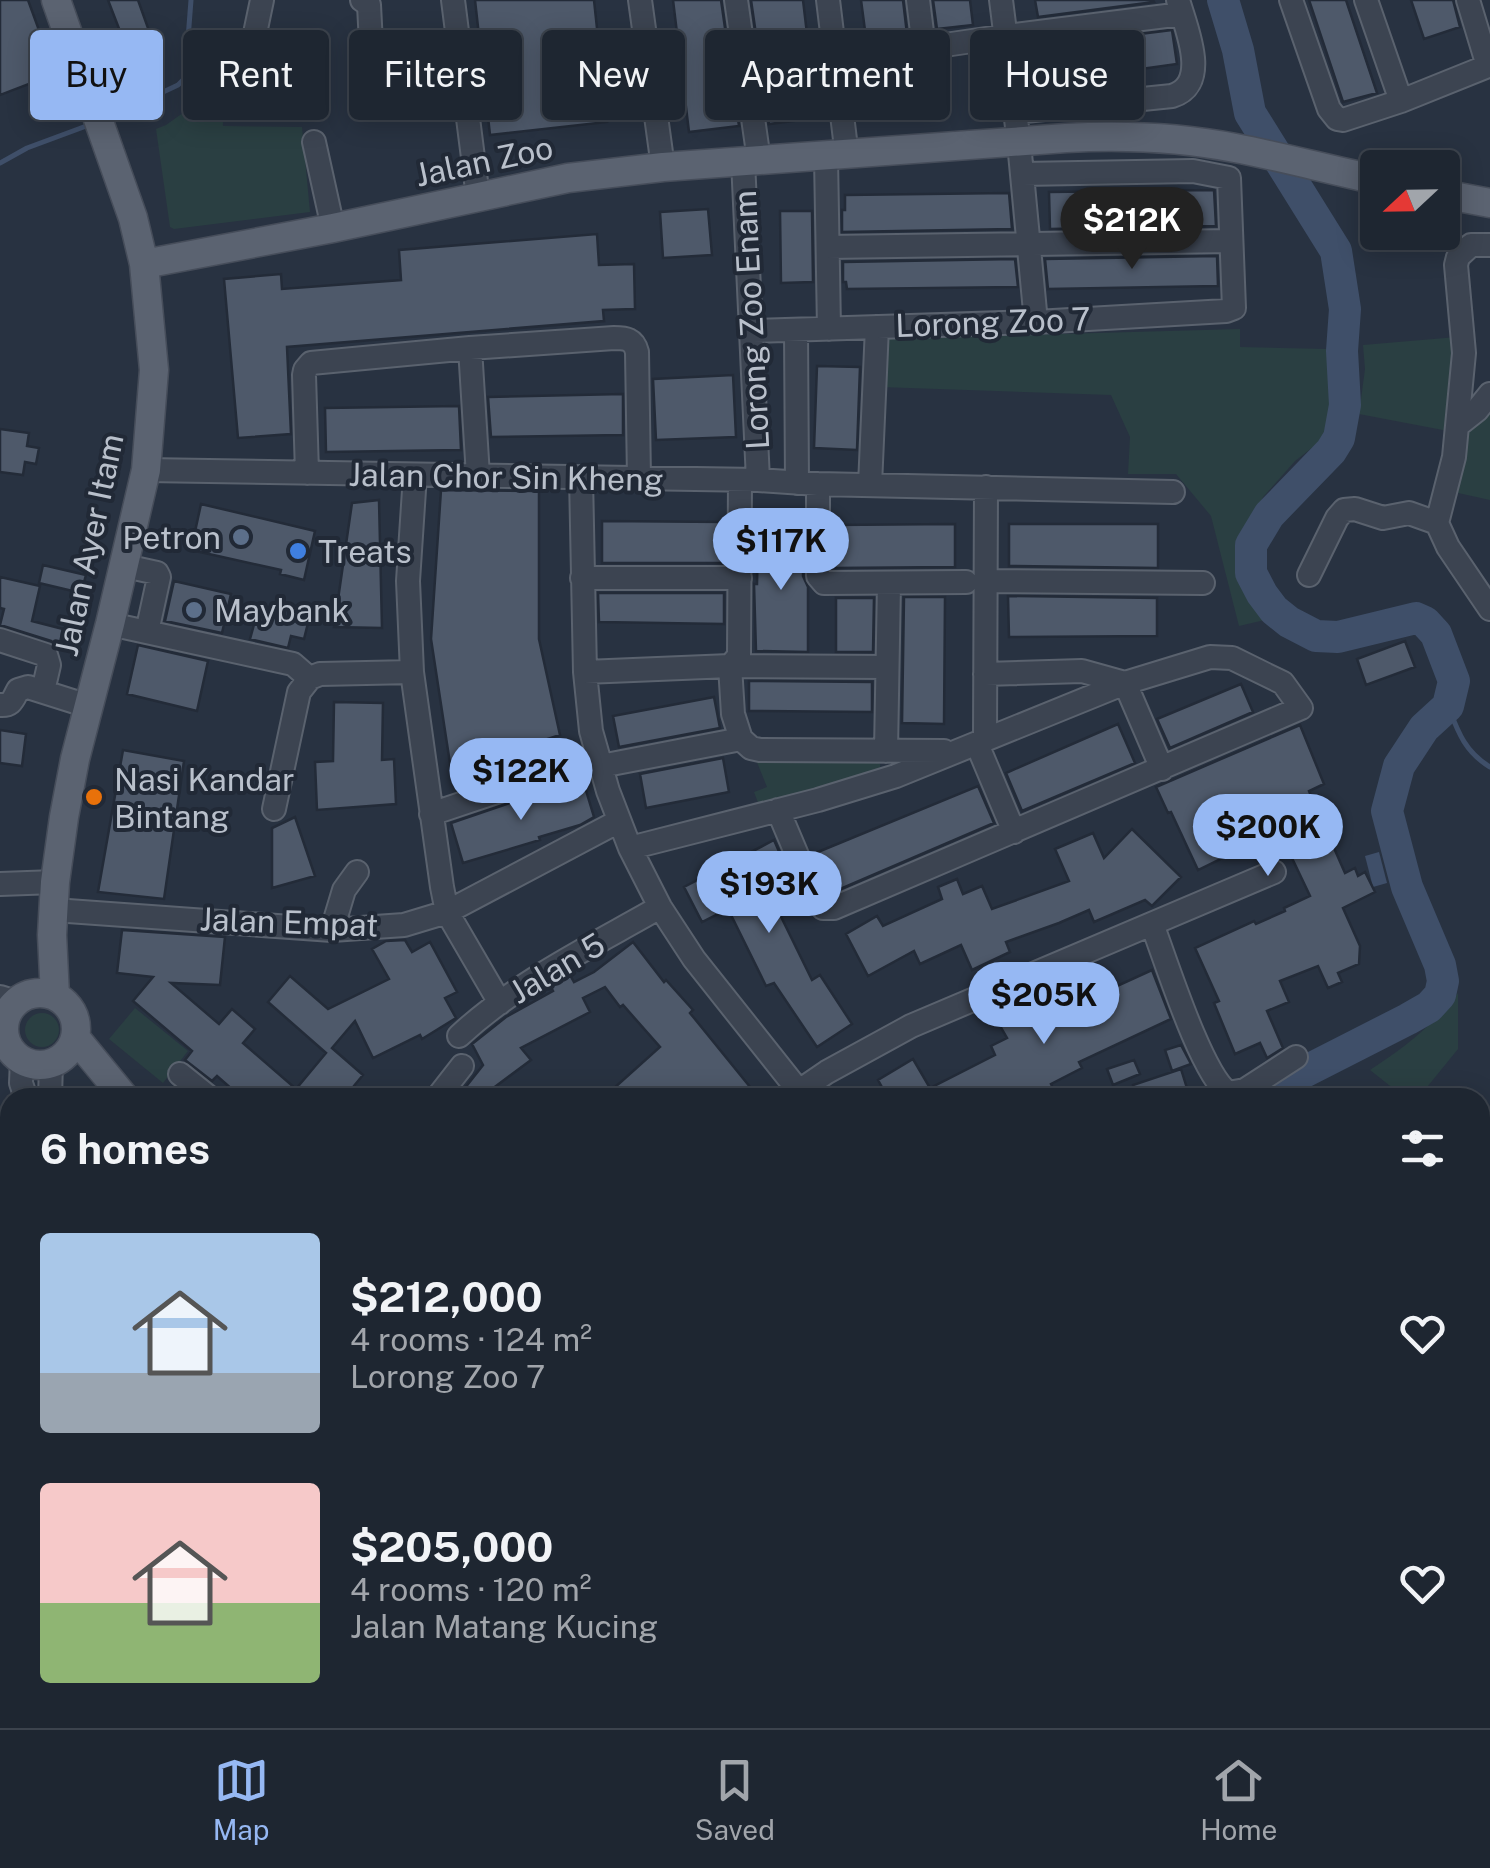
<!DOCTYPE html>
<html lang="en">
<head>
<meta charset="utf-8">
<style>
	body { margin:0; font-family:"Public Sans",sans-serif; background:#2b323d; color:#f1f3f6; height:100vh; display:flex; flex-direction:column; font-size:38px; white-space:nowrap }
	* { box-sizing:border-box; margin:0 }
	p { font-size:32px; color:#a1a5ab }
	.icon { flex:none; width:55px; height:55px; fill:none; stroke:currentColor; stroke-width:2; stroke-linecap:round; stroke-linejoin:round }
	.map { position:relative; flex:1; overflow:hidden }
	.side { position:absolute; left:0px; top:1088px; width:1490px; height:642px; display:flex; flex-direction:column; background:#1e2631; border-radius:30px 30px 0 0; box-shadow:0 5px 25px #0003,0 0 0 2px #3c434d }
	.side>* { flex:none }
	.banner { position:absolute; left:30px; top:30px; width:1430px; height:90px; display:flex; gap:20px }
	.needle { width:65px; rotate:248deg }
	.fabs { position:absolute; left:1360px; top:150px; display:grid; gap:20px }
	.fabs a { display:grid; place-items:center; width:100px; height:100px; border-radius:10px; background:#1e2631; box-shadow:0 5px 25px #0003,0 0 0 2px #3c434d; font-size:50px }
	.price { position:absolute; translate:-50% -85px; padding:0 22px; border-radius:35px; background:#96b8f3; color:#111; font-size:32px; line-height:65px; filter:drop-shadow(0 2px 5px #0008) }
	.price::after { content:''; position:absolute; left:50%; top:60px; width:30px; height:22px; margin-left:-15px; background:inherit; clip-path:polygon(0 0,100% 0,50% 100%) }
	.price.selected { background:#222; color:#fff }
	ul { padding:0; list-style:none }
	li { display:flex; align-items:center; gap:30px; height:250px; padding:0 40px }
	li span { display:grid; place-items:center; flex:none; width:280px; height:200px; border-radius:10px; color:#555 }
	li>.icon { margin-inline-start:auto }
	span .icon { width:120px; height:120px; fill:#fffc; stroke-width:1 }
	li b { font-size:42px }
	h2 { display:flex; justify-content:space-between; align-items:center; height:120px; padding:0 40px; font-size:42px }
	.chip { padding:0 35px; border-radius:10px; background:#1e2631; box-shadow:0 5px 25px #0003,0 0 0 2px #3c434d; font-size:35px; line-height:90px }
	.chip.selected { background:#96b8f3; color:#111 }
	.dock { display:flex; justify-content:space-around; align-items:center; height:140px; border-top:2px solid #3c434d; background:#1e2631; font-size:28px; color:#a1a5ab }
	.dock a { display:grid; justify-items:center; gap:5px }
	.dock .selected { color:#96b8f3 }
	.map>svg:first-child { display:block }
	.green { fill:#2a3f42 }
	.water { fill:#3f4f69 }
	.lines { fill:none; stroke-linecap:round; stroke-linejoin:round }
	.stream { stroke:#3f4f69; stroke-width:5 }
	.river { stroke:#3f4f69; stroke-width:32 }
	.building { fill:#4e596a; stroke:#232b38; stroke-width:2.5 }
	.minor-casing { stroke:#5a626e; stroke-width:26 }
	.major-casing { stroke:#464d5a; stroke-width:31 }
	.minor { stroke:#3c4451; stroke-width:22 }
	.major { stroke:#5b6371; stroke-width:28 }
	.service-dot { fill:#5c6f8a; stroke:#212936; stroke-width:4 }
	.shop-dot { fill:#3f7fe0; stroke:#212936; stroke-width:4 }
	.food-dot { fill:#e8710a; stroke:#212936; stroke-width:4 }
	.labels { text-anchor:middle; dominant-baseline:central; stroke-width:8; stroke-linejoin:round; paint-order:stroke }
	.street-label { font-size:32px; fill:#b9c0cb; stroke:#212936 }
	.poi-label { font-size:32px; fill:#b9c0cb; stroke:#212936; text-anchor:start }
</style>
</head>
<body>
<div class="map">
<svg width="1490" height="1728" viewBox="0 0 1490 1728">
	<rect width="100%" height="100%" fill="#283241"/>
	<path class="green" d="M222,85L223,126L302,127L310,212L174,229L170,227L156,129L166,125Z
		M1240,329V347L1327,349L1333,419L1330,434L1295,461L1263,497L1245,539L1241,561L1249,590L1269,619L1239,626L1211,516L1176,474H1128L1130,437L1111,395L880,387L881,339Z
		M1457,337L1455,398L1490,406V500L1458,493L1464,434L1359,414L1365,369L1363,345Z
		M754,755L874,760L880,764L881,773L760,808L754,792L767,787Z
		M1458,993V1049L1419,1097H1404L1370,1070C1404,1048 1433,1025 1458,993Z
		M135,1008L188,1051L163,1083L109,1039Z
		M25 1030a17 17 0 1 1 34 0a17 17 0 1 1-34 0Z"/>
	<path class="water" d="M1379,852L1387,883L1373,887L1365,856Z"/>
	<g class="lines">
		<path class="stream" d="M108,118L178,85L185,78L191,0
			M0,163L27,148L89,125
			M1448,706C1458,732 1465,752 1490,767"/>
		<path class="river" d="M1223,0L1238,50L1250,113L1336,251L1345,309L1342,351L1345,405L1339,438L1331,451L1269,515L1251,545V573L1262,594L1274,610L1289,622L1316,636L1338,637L1416,618L1425,622L1436,634L1454,681L1448,706L1424,728L1399,766L1387,811L1407,887L1440,965L1443,981L1440,995L1429,1007L1408,1019L1302,1073L1276,1098
			M1283,1728L1286,1720
			M1478,1728L1490,1721"/>
	</g>
	<path class="building" d="M0,0H28L55,74L0,95Z
		M108,0H138L153,42L128,52Z
		M475,0H594L607,122L490,135Z
		M673,0H721L739,126L689,132Z
		M751,0H803L817,118L769,124Z
		M861,0H903L907,34L866,38Z
		M933,0H970L973,25L937,29Z
		M1035,0H1153L1154,2L1038,17Z
		M1309,0H1346L1377,93L1343,102Z
		M1411,0H1453L1460,27L1424,39Z
		M1172,30L1177,64L1048,82L1043,46Z
		M226,68H315V118L226,117Z
		M1214,190L1216,226L1050,229L1049,192Z
		M1009,193L1012,229L842,232V210H845V195Z
		M708,209L712,255L663,258L660,212Z
		M780,211H812L813,282L781,283Z
		M597,234L599,265L634,264L635,309L603,310L604,321L287,347L291,434L238,438L224,279L281,274L282,289L401,280L399,250Z
		M1217,256L1218,286L1048,289L1045,259Z
		M1015,259L1018,287L847,289L846,282H843V262Z
		M817,366L860,367L857,450L814,448Z
		M733,375L736,437L656,440L653,379Z
		M623,394V435L491,437L488,397Z
		M459,406L461,450L326,452L325,408Z
		M0,429L29,433L27,446L39,448L36,464L25,462L23,475L0,472Z
		M441,490L539,491V639L560,735L451,770L431,639Z
		M379,500L382,628L334,627L352,503Z
		M201,504L315,531L304,580L280,574L281,570L191,550Z
		M602,521L725,522V563H602Z
		M764,524L795,525V541H803V576L808,587V652L756,651L754,584H757L758,541H764Z
		M955,524V567L833,568V525Z
		M1009,524H1158V568L1009,566Z
		M43,565L86,575L81,593L39,583Z
		M0,577L40,586L32,621L63,629L59,647L51,641L0,625L4,609L0,608Z
		M174,581L231,594L222,633L165,621Z
		M598,593H724V624L599,622Z
		M1008,596L1157,598V636L1009,637Z
		M904,597H945L944,724L902,723Z
		M836,598H874L873,652H836Z
		M293,607L311,611L304,639L291,636L288,648L250,639L258,610L291,618Z
		M1405,641L1415,667L1366,685L1357,659Z
		M138,645L208,661L197,711L127,694Z
		M749,681L872,682V712L749,711Z
		M1241,684L1253,712L1170,748L1157,719Z
		M714,697L720,728L619,747L613,716Z
		M334,702L383,703L382,760L394,759L396,804L317,810L315,762L333,761Z
		M1118,724L1135,763L1022,811L1006,773Z
		M1300,725L1324,784L1309,791L1345,873L1355,868L1358,876L1365,872L1375,892L1343,908L1360,946L1359,964L1338,973L1342,982L1328,988L1318,966L1280,981L1289,1002L1267,1011L1283,1048L1267,1058L1260,1043L1235,1054L1214,1003L1219,1001L1195,948L1254,921L1256,924L1285,911L1284,908L1310,896L1282,837L1235,857L1233,853L1198,870L1171,812L1168,813L1156,787Z
		M0,730L26,734L22,766L0,763Z
		M123,750L184,761L164,899L98,892Z
		M723,758L729,792L646,808L640,774Z
		M584,784L594,817L580,825L539,837L540,840L463,863L451,823L527,797L528,800Z
		M978,786L994,823L831,893L829,892L813,854Z
		M295,817L315,876L272,888V828Z
		M1132,829L1181,877L1152,906L1145,900L1094,922L1089,910L1059,923L1006,942L1010,952L972,970L961,945L920,964L914,951L868,976L846,934L877,916L883,926L942,899L938,887L957,879L963,894L982,886L992,909L1069,881L1055,849L1093,833L1104,858Z
		M774,840L790,877L767,888L812,980L820,975L852,1024L817,1047L774,983L766,986L728,909L702,922L684,887Z
		M122,930L225,937L220,985L171,983L219,1024L232,1009L255,1029L243,1043L296,1089L326,1053L268,1002L290,976L328,1009L389,979L372,949L386,941L405,940L412,952L430,942L457,992L445,998L456,1018L422,1039L420,1035L373,1058L355,1021L332,1048L363,1075L344,1098H242L217,1076L212,1081L185,1060L192,1051L133,1001L153,977L117,973Z
		M633,942L664,982L666,980L693,1010L690,1013L759,1098H603L660,1047L623,1005L620,1007L605,987L583,998L590,1012L521,1048L531,1060L480,1098H457L483,1065L472,1044L506,1017L553,991L551,987L570,975L574,982L594,972Z
		M1152,970L1171,1019L1079,1062L1082,1068L1051,1084L1058,1098H888L878,1080L913,1059L930,1088L995,1055L991,1046L1007,1038L999,1024L1016,1016L1020,1024L1061,1003L1070,1020L1095,1011L1086,988L1115,987Z
		M1181,1045L1191,1064L1172,1071L1165,1050Z
		M1134,1060L1140,1074L1113,1085L1107,1069Z
		M1181,1069L1190,1098H1137L1133,1085Z"/>
	<g class="lines">
		<g class="minor-casing">
			<path id="minor" d="M362,0L369,5L372,63
				M453,0L478,197
				M640,0L663,167
				M736,0L759,160
				M828,0L847,156
				M918,0L924,48
				M1001,0L1019,143L1036,322
				M1291,0L1329,109L1337,119L1343,120L1401,101L1488,66L1468,0
				M1366,0L1401,101
				M253,43L262,0
				M836,61L1006,36L1182,14
				M1015,112L1172,96C1211,84 1186,28 1178,0
				M314,142L333,228
				M826,157L829,329
				M743,161L758,480
				M828,247L1231,241
				M752,331L1036,322L1226,311L1234,308L1229,178L1193,171L1022,174
				M796,331L797,483
				M470,348L478,476
				M1458,425L1477,410L1490,394
				M146,470L758,480L818,484L1173,492
				M307,473L304,375L305,370L311,363L470,348L614,338C626,338 634,339 637,352L639,479
				M415,475L408,581L412,672L442,887L447,912L500,1003
				M581,477L585,672L591,731L608,791L630,848L660,907L694,959L798,1090
				M740,481L739,656L730,666L733,714L741,739
				M818,484V576L824,583L966,582
				M870,485L877,327
				M1437,523L1448,547L1490,609
				M125,566L157,573L159,577L147,632
				M1309,575L1337,518L1344,510L1355,509L1383,518L1409,513L1437,523L1454,457L1464,353L1456,265L1458,257L1471,245H1490
				M582,578H740
				M985,581L1203,583
				M110,624L293,664L309,678
				M0,640L46,655L49,665L43,691
				M585,672L730,666L887,667
				M985,674L1082,671L1125,683L1162,769
				M0,705C12,706 13,699 18,690L28,687L88,706
				M741,739L751,748L760,750L944,751
				M985,739L986,487
				M977,744L1014,832
				M886,751L889,583
				M601,766L741,739
				M274,809L299,692L310,678L320,674L412,672
				M431,814L598,758
				M630,848L818,800L896,776L1125,683L1210,657L1232,658L1283,683L1301,708L834,908H823L816,900L778,810
				M0,884L55,882
				M54,910L332,930L404,925L447,912L619,821
				M1152,924C1166,961 1201,1073 1228,1093L1245,1090L1296,1057
				M332,930L344,890L357,872
				M0,997L16,1002
				M0,1022L5,1024
				M459,1036C517,982 592,946 660,907
				M22,1060L21,1083L26,1098
				M180,1074L210,1098
				M50,1098L51,1063
				M437,1098L462,1066
				M789,1098L827,1072L911,1026L1274,872
				M0,1201L10,1200
				M0,1316L10,1315
				M1480,1415L1490,1423
				M1480,1465L1490,1463
				M1480,1667L1490,1653
				M77,1720V1728
				M404,1720L405,1728
				M1052,1720L1056,1728
				M225,1728L288,1723H316V1728
				M511,1728L536,1720
				M708,1728L714,1720
				M1105,1728L1113,1720
				M1398,1728L1400,1720"/>
		</g>
		<g class="major-casing">
			<path id="major" d="M1442,194L1490,203
				M144,264L333,228L568,178L663,167L1066,138C1123,135 1179,137 1235,148C1283,157 1330,170 1378,180
				M4 1029a36 36 0 1 1 72 0a36 36 0 1 1-72 0Z
				M55,996L52,935L55,882L64,817L75,759L110,624L146,470L154,370L144,264L133,218L56,0
				M75,1037L125,1098
				M894,1720L904,1728"/>
		</g>
		<use href="#minor" class="minor"/>
		<use href="#major" class="major"/>
	</g>
	<g class="service-dot">
		<circle cx="241" cy="537" r="10"/>
		<circle cx="194" cy="610" r="10"/>
	</g>
	<circle class="shop-dot" cx="298" cy="551" r="10"/>
	<circle class="food-dot" cx="94" cy="797" r="10"/>
	<g class="labels">
		<g class="street-label">
			<text transform="translate(484 161) rotate(-12)">Jalan Zoo</text>
			<text transform="translate(751 320) rotate(-93)">Lorong Zoo Enam</text>
			<text transform="translate(993 322) rotate(-2)">Lorong Zoo 7</text>
			<text transform="translate(506 477) rotate(1)">Jalan Chor Sin Kheng</text>
			<text transform="translate(89 545) rotate(-78)">Jalan Ayer Itam</text>
			<text transform="translate(289 922) rotate(2)">Jalan Empat</text>
			<text transform="translate(557 968) rotate(-31)">Jalan 5</text>
		</g>
		<g class="poi-label">
			<text x="221" y="537" text-anchor="end">Petron</text>
			<text x="318" y="551">Treats</text>
			<text x="214" y="610">Maybank</text>
			<text x="114" y="779">Nasi Kandar<tspan x="114" dy="37">Bintang</tspan></text>
		</g>
	</g>
</svg>
<div class="fabs">
<a><svg class="needle" viewBox="-14 -14 28 28"><path d="M0-13l5 13h-10z" fill="#e53935"/><path d="M0 13l5-13h-10z" fill="#a1a5ab"/></svg></a>
</div>
<b class="price selected" style="left:1132px;top:272px">$212K</b>
<b class="price" style="left:781px;top:593px">$117K</b>
<b class="price" style="left:521px;top:823px">$122K</b>
<b class="price" style="left:1268px;top:879px">$200K</b>
<b class="price" style="left:769px;top:936px">$193K</b>
<b class="price" style="left:1044px;top:1047px">$205K</b>
<div class="banner">
<a class="chip selected">Buy</a>
<a class="chip">Rent</a>
<a class="chip">Filters</a>
<a class="chip">New</a>
<a class="chip">Apartment</a>
<a class="chip">House</a>
</div>
<section class="side">
<h2>6 homes<svg class="icon" aria-label="filters" viewBox="0 0 24 24"><path d="M4 7h16M4 17h16"/><circle cx="9" cy="7" r="2"/><circle cx="15" cy="17" r="2"/></svg></h2>
<ul>
<li><span style="background:linear-gradient(#a9c7e8 70%,#9aa5b1 0)"><svg class="icon" aria-label="home" viewBox="0 0 24 24"><path d="M3 11l9-7 9 7M6 9v11h12V9"/></svg></span><div><b>$212,000</b><p>4 rooms · 124 m²</p><p>Lorong Zoo 7</p></div><svg class="icon" aria-label="heart" viewBox="0 0 24 24"><path d="M12 20l-8-8c-3-5 5-10 8-4 3-6 11-1 8 4z"/></svg></li>
<li><span style="background:linear-gradient(#f6c9c9 60%,#8fb573 0)"><svg class="icon" aria-label="home" viewBox="0 0 24 24"><path d="M3 11l9-7 9 7M6 9v11h12V9"/></svg></span><div><b>$205,000</b><p>4 rooms · 120 m²</p><p>Jalan Matang Kucing</p></div><svg class="icon" aria-label="heart" viewBox="0 0 24 24"><path d="M12 20l-8-8c-3-5 5-10 8-4 3-6 11-1 8 4z"/></svg></li>
</ul>
</section>
</div>
<nav class="dock">
<a class="selected"><svg class="icon" aria-label="map" viewBox="0 0 24 24"><path d="M3 6l6-2 6 2 6-2v14l-6 2-6-2-6 2zM9 4v14M15 6v14"/></svg>Map</a>
<a><svg class="icon" aria-label="saved" viewBox="0 0 24 24"><path d="M7 4h10v16l-5-4-5 4z"/></svg>Saved</a>
<a><svg class="icon" aria-label="home" viewBox="0 0 24 24"><path d="M3 11l9-7 9 7M6 9v11h12V9"/></svg>Home</a>
</nav>
</body>
</html>
